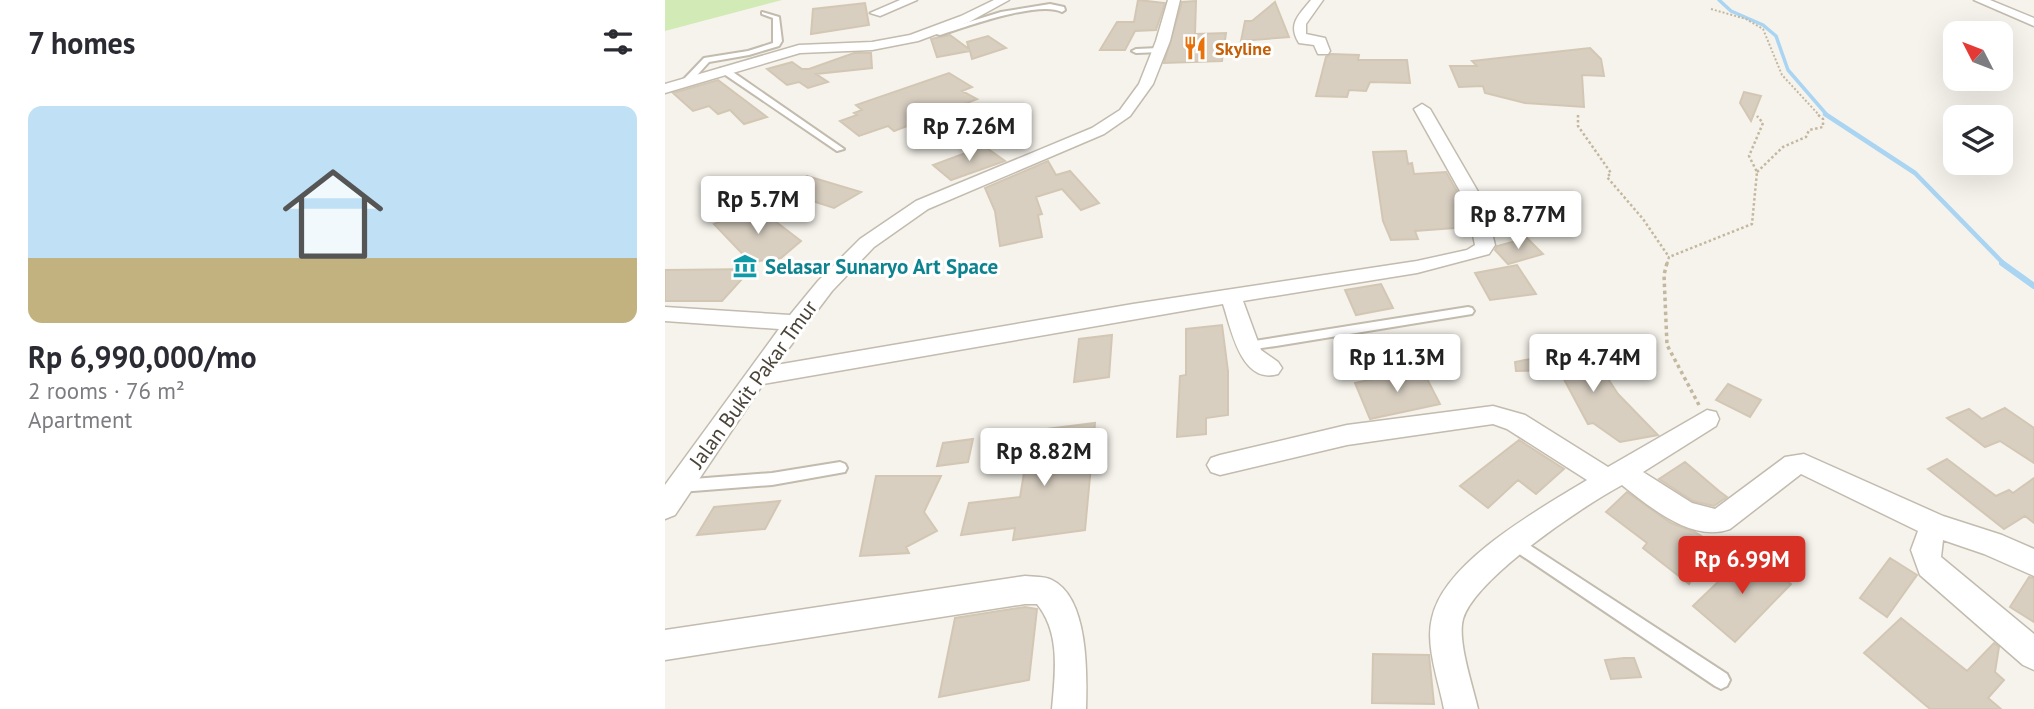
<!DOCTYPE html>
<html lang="en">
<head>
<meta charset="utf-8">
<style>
	body { margin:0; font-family:"PT Sans",sans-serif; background:#f7f7f7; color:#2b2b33; height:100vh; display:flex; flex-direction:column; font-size:26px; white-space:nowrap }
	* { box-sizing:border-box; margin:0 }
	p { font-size:23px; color:#7c7c81 }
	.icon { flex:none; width:38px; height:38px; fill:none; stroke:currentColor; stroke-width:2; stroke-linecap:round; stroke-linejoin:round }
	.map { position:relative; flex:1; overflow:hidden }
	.drawer { display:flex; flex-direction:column; background:#fff; width:665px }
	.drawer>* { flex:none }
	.needle { width:46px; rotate:312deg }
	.controls { position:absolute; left:1278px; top:21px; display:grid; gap:14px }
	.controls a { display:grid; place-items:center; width:70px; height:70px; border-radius:14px; background:#fff; box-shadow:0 7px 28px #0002; font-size:35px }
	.price { position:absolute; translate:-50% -60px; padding:0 16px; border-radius:7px; background:#fff; color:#222; font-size:23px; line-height:46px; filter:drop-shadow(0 2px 4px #0008) }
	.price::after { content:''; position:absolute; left:50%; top:42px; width:21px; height:16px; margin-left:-10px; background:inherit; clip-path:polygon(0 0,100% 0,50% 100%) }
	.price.selected { background:#d93025; color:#fff }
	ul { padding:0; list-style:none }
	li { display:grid; align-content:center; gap:14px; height:371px; padding:0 28px }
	li span { display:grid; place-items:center; height:217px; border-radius:14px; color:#555 }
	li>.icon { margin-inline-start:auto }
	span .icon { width:126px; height:126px; fill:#fffc; stroke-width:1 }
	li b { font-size:30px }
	h2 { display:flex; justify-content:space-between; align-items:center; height:84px; padding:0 28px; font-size:30px }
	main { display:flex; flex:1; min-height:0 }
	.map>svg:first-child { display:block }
	.green { fill:#d2eab5 }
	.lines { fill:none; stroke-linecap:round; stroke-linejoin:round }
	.stream-far2 { stroke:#a9d4f2; stroke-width:3.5 }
	.stream-far1 { stroke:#a9d4f2; stroke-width:4.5 }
	.stream { stroke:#a9d4f2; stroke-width:6 }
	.building { fill:#d8cfc1; stroke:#d3c7b4; stroke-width:2 }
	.lane-casing { stroke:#c2bbae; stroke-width:4 }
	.street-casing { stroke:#c2bbae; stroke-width:3 }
	.path-far2 { stroke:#c4b79f; stroke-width:2; stroke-dasharray:2 2; stroke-linecap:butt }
	.path-far1 { stroke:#c4b79f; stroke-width:2.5; stroke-dasharray:2.5 2.5; stroke-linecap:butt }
	.path { stroke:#c4b79f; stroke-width:3.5; stroke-dasharray:3.5 3.5; stroke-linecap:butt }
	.lane { fill:#fff; fill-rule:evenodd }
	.street { fill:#fff; fill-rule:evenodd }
	.labels { text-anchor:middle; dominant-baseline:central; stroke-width:6; stroke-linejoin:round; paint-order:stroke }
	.far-food-label { font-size:18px; font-weight:bold; fill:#c56008; stroke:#fff; text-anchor:start }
	.culture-label { font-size:21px; font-weight:bold; fill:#0d838f; stroke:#fff; text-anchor:start }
	.street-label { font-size:21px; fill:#4b4439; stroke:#fff }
</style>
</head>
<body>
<main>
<section class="drawer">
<h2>7 homes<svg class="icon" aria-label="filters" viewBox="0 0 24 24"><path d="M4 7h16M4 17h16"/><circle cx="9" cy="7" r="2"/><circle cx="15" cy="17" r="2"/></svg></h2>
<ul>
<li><span style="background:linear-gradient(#bfe0f5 70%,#c2b280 0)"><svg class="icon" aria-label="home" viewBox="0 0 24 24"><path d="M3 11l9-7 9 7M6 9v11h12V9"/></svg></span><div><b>Rp 6,990,000/mo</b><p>2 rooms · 76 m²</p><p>Apartment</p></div></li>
</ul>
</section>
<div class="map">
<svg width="1369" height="709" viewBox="0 0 1369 709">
	<rect width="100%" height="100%" fill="#f6f3ec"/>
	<path class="green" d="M0,0H117L0,31Z"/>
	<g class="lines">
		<path class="stream-far2" d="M1054,0L1066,11L1098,25L1111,36L1123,70L1162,115"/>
		<path class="stream-far1" d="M1160,114L1250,173L1339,264"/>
		<path class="stream" d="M1337,263L1369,286"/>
	</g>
	<path class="building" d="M473,0L500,3L491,30L470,31L460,50H435L452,22H469Z
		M531,1L530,34L561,33L557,61L499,63L517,2Z
		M610,2L624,37L576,41L580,21H587Z
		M200,3L204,25L146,34L148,9Z
		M285,35L304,49L302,42L323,36L341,48L307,59L305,51L272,57L266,39Z
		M925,48L936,59L939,76L917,75L919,107L860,103L820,93L818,86L794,87L785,66H812L807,61Z
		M189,53H206L207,68L151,74L163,82L143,88L134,82L122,85L102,69L127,62L137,69H144Z
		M666,54L694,55L693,60H742L745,83L705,82L701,91L684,90L682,97L651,96L661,57Z
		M284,73L307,87L297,91L312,99L229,131L223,126L194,136L175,121L192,115L189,113L197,110L191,105Z
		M53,80L102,117L79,124L65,110L53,114L44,106L28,111L8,93Z
		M1079,92L1096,96L1086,121L1075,103Z
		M319,146L340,161L286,180L268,165Z
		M741,151L743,164L747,163L749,174L781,172L797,200H791L803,227L750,231L753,239L726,240L718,221L708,152Z
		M383,161L391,175L405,171L434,203L416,210L397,189L371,197L377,214L373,215L377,237L335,246L330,211L320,188Z
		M142,176L196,192L169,208L116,191Z
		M97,211L136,241L116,258L94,261L89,266L49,224L75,212Z
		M862,238L878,254L843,264L830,250L832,246Z
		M852,265L871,294L825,300L810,273Z
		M86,269L57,301H0V270Z
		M716,284L728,308L691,315L680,290Z
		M557,325L563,371V415L541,418V434L512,437L515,376L521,375V329Z
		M447,335L444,377L409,382L414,339Z
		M923,348L953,394L993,435L955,442L928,423L923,424L894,370L851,371L850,362Z
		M757,369L775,404L705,419L690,383Z
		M1063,384L1096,400L1085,417L1051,400Z
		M1340,408L1369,428V463L1335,441L1320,447L1282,418L1304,409L1317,419Z
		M430,423L420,530L348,540L350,528L296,535L304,503L355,497L366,431Z
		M308,439L303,462L272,466L278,443Z
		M854,440L899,469L871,494L853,480L823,508L795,486Z
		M1282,459L1331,496L1344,490L1348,493L1369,478V523L1360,516L1339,529L1263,469Z
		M1020,462L1054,491L1062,497L1049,506L1028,501L994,479Z
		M211,476H276L259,512L272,531L241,547L244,553L195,556Z
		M962,492L1006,523L1030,532L1047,543L1024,584L978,548L982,543L941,512Z
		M115,501L100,529L32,535L49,507Z
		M1084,552L1126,584L1070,642L1028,606Z
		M1225,558L1252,575L1222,617L1195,598Z
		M1364,577L1369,578V622L1345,607Z
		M360,607L372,609L364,680L274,697L290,618Z
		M1236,618L1302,671L1329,643L1334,647L1330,672L1339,680L1323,698L1336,709H1265L1199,653Z
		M708,654L764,655L769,704L707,703Z
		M959,658H969L976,677L946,679L940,660Z"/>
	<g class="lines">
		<g class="lane-casing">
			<path id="lane" d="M385,4L399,7L400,10L397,12C374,0 301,27 275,35L264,32L267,30L275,31L336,12Z
				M97,12L114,17L117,41L114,46L84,55L44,62L25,83H19V79L39,58L83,51L108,43V18L97,14Z
				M494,48H497V52L471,53L467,51L471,49Z
				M56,68H62L179,149L172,151L56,72Z
				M803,307L807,308L809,311L807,314L611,346L583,350L577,346L583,342Z
				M175,462L180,464L182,468L180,472L107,485L15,492L10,490L8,486L10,482L15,480L107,473Z
				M849,535L1062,674L1065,680L1062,686L1056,689L1050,686L844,547L841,542L844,537Z"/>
		</g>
		<g class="street-casing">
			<path id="street" d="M235,0H252L215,16L205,13Z
				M329,0H344L304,22L253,41L207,50L135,53L0,93V84L134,45L207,42L245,35L296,16Z
				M503,0H515L505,41L488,84L465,116L439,134L263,209L209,247L167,291L111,365L468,304L752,261L802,250L810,245L801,202L749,109L757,104L765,109L819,202L830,245L824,254L752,273L578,301L596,350L613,362L617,368L613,374C576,385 566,328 558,304L98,384L10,515L0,519V485L114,329L0,321V307L125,315L153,281L195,239L251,201L427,128L455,110L474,84L491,41Z
				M646,0H658L641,24V34L660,38L665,51L663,54H653L649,45L634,43C622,24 634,15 646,0Z
				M1309,0H1325L1369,18V26Z
				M828,406L860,415L943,467L1042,410L1051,412L1054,419L1051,426L978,472L1027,503L1050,509L1120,457L1139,454L1278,516L1337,535L1369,549V576L1319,554L1278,540L1276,557L1369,634V670L1358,665L1255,575L1246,550L1253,531L1136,474L1065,529C1027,543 985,507 957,485C918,506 810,578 798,619C792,641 808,686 813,709H779C774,682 760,646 767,618C779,561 875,509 922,480L842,429L828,424L682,445L555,475L546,472L542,465L546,458L555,455L682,425Z
				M360,576C369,577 379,576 387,580C424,598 422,675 421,709H387C390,674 396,633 372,604H360L0,660V630Z"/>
		</g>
		<path class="path-far2" d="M1046,9L1081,19L1098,29L1117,75L1154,115"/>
		<path class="path-far1" d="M913,115V126L946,173L942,177L978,219L1004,257
			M1092,172L1118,147L1141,137L1144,130L1158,127V119L1152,114
			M1002,264L1004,257L1087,224L1092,172L1084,156L1098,123L1092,116"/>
		<path class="path" d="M1002,263L999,275L1002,345L1034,405"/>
		<use href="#lane" class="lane"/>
		<use href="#street" class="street"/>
	</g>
	<defs>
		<g id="restaurant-bare" transform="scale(1.89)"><path d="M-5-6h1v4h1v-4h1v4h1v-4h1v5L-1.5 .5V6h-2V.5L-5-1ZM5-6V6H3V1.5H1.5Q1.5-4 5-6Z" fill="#e8710a" stroke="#fff" stroke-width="2.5" paint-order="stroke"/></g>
		<g id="museum-bare" transform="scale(1.89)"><path d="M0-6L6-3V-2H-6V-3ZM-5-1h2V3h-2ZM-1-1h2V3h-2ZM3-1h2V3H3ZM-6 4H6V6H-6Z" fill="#0f9aa8" stroke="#fff" stroke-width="2.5" paint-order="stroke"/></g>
	</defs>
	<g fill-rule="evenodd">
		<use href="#restaurant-bare" x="530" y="48"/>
		<use href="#museum-bare" x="80" y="266"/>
	</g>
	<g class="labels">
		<g class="far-food-label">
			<text x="550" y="48">Skyline</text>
		</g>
		<g class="culture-label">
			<text x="100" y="266">Selasar Sunaryo Art Space</text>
		</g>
		<g class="street-label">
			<text transform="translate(88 384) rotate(-54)">Jalan Bukit Pakar Tmur</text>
		</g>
	</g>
</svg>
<div class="controls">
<a><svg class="needle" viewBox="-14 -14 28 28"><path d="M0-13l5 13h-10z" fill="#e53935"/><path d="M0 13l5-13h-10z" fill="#7c7c81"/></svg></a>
<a><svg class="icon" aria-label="layers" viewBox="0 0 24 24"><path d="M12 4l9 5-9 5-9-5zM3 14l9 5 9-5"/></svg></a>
</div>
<b class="price" style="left:304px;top:163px">Rp 7.26M</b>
<b class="price" style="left:93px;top:236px">Rp 5.7M</b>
<b class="price" style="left:853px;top:251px">Rp 8.77M</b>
<b class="price" style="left:732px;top:394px">Rp 11.3M</b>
<b class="price" style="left:928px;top:394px">Rp 4.74M</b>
<b class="price" style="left:379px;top:488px">Rp 8.82M</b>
<b class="price selected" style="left:1077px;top:596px">Rp 6.99M</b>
</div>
</main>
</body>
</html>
